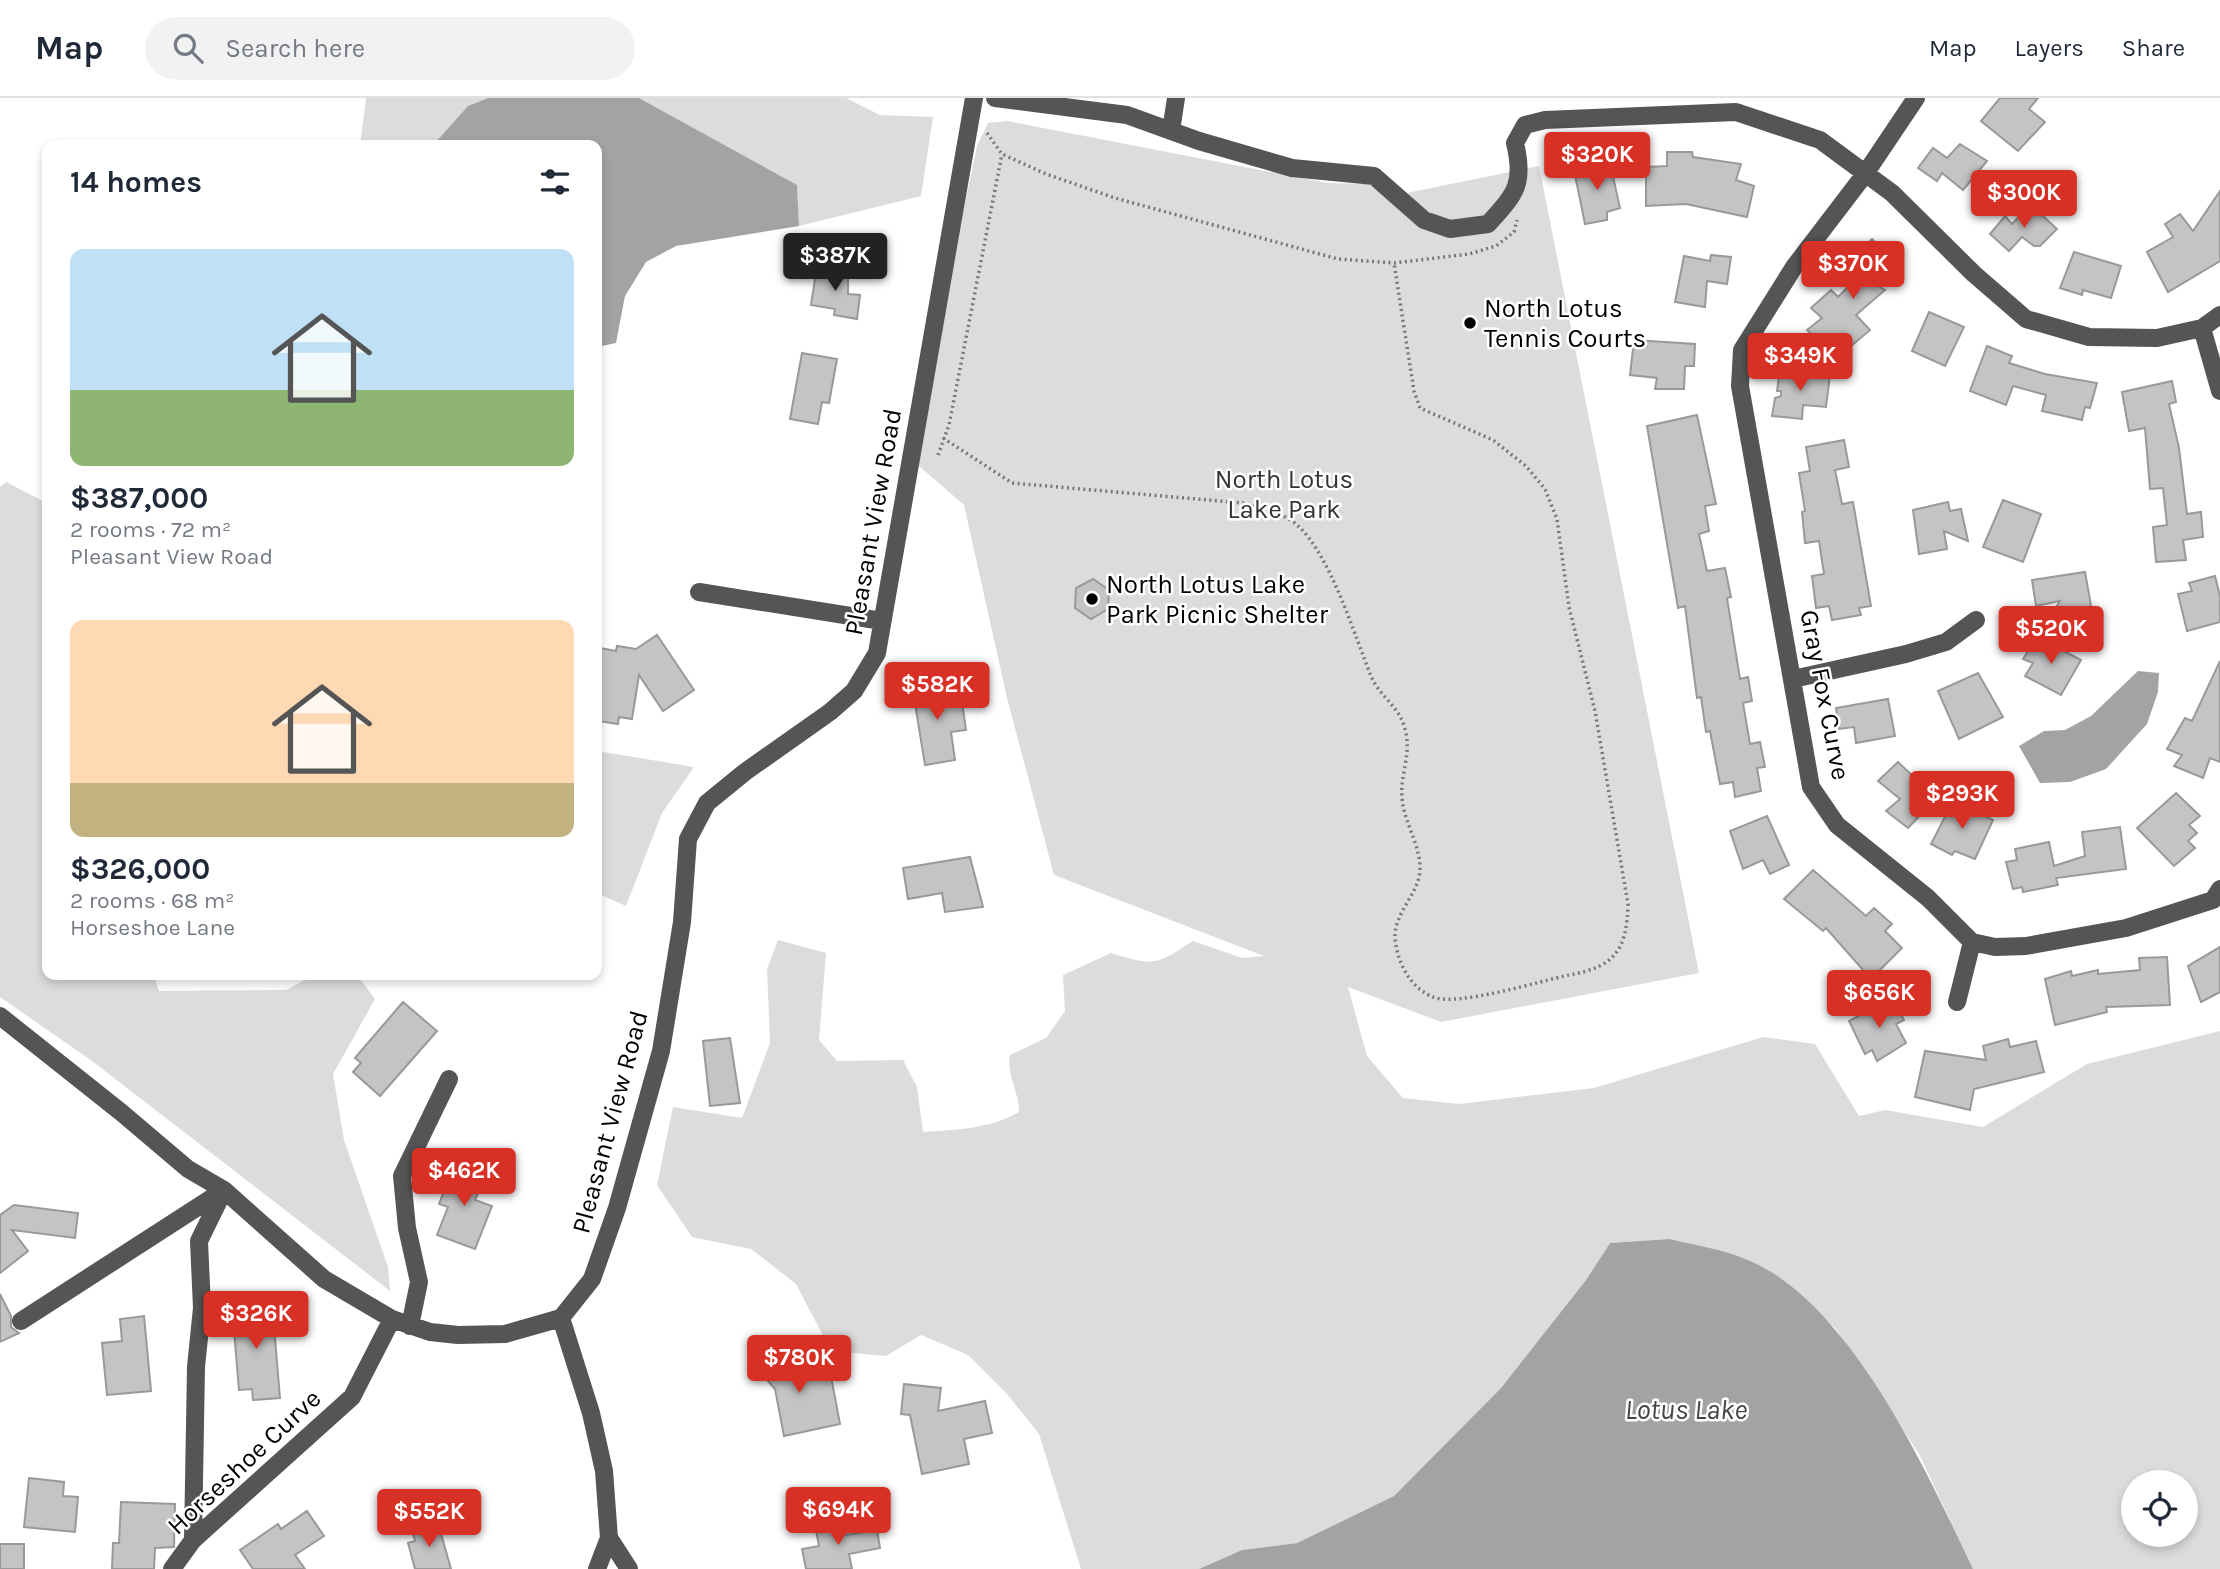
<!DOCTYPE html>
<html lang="en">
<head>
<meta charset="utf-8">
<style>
	body { margin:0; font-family:Karla,sans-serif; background:#f2f2f3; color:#1f2937; height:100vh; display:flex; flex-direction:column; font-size:26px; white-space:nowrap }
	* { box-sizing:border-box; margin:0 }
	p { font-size:23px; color:#747a83 }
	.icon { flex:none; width:38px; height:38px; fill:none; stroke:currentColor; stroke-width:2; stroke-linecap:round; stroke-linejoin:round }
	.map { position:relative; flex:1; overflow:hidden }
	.details { position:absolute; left:42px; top:42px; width:560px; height:840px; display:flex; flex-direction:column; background:#fff; border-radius:14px; box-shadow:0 4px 10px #0003 }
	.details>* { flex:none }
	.fabs { position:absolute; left:2121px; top:1372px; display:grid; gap:14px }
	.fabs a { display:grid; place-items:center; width:77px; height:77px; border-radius:50%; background:#fff; box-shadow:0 4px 10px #0003; font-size:35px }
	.price { position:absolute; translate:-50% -60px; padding:0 16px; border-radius:7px; background:#d93025; color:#fff; font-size:23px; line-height:46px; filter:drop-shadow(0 2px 4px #0008) }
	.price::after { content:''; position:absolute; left:50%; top:42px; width:21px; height:16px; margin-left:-10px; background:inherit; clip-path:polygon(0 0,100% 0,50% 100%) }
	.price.selected { background:#222; color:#fff }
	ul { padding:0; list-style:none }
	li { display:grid; align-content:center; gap:14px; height:371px; padding:0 28px }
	li span { display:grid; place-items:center; height:217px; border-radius:14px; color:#555 }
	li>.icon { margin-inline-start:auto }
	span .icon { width:126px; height:126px; fill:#fffc; stroke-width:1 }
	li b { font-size:30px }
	h2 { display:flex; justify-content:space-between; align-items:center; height:84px; padding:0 28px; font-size:30px }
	header { display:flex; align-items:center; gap:42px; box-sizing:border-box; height:98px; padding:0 35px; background:#fff; border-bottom:2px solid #e0e1e3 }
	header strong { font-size:33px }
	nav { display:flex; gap:38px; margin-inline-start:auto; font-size:24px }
	.search { width:490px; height:63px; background:#f2f2f3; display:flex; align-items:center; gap:18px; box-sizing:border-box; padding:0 24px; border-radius:38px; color:#747a83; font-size:26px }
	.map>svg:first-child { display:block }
	.green { fill:#dcdcdc; fill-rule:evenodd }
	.water { fill:#a3a3a3 }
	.building { fill:#c4c4c4; stroke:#999; stroke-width:2 }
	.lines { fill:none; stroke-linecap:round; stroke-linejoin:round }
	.path { stroke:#777; stroke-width:3.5; stroke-dasharray:2 3.5; stroke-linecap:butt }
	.minor { stroke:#555; stroke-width:18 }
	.poi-dot { fill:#000; stroke:#fff; stroke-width:2.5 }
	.labels { text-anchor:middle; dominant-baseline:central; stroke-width:5; stroke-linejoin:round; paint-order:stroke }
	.poi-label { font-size:26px; fill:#000; stroke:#fff; text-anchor:start }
	.park-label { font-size:26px; fill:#333; stroke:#fff }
	.street-label { font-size:26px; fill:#000; stroke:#fff }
	.water-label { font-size:28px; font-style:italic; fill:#444; stroke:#fff }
</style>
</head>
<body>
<header>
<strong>Map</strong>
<div class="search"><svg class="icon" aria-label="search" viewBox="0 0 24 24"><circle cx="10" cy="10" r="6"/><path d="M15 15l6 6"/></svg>Search here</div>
<nav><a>Map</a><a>Layers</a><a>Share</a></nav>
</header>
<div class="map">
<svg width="2220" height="1471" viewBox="0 0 2220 1471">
	<rect width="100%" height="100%" fill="#fff"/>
	<path class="green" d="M366,0H488L468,8L433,47H360Z
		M639,0H846L880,17L933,19L921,98L799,128L797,87Z
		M1007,23L1328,85L1369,86L1387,99L1539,68L1699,875L1441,924L1348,889L1367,958L1403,1000L1459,1006L1594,990L1763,939L1815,946L1859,1018L1885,1012L1983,1029L2087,966L2220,933V1471H1973L1919,1356L1836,1231L1788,1186L1744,1160L1670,1141L1610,1145L1586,1182L1501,1290L1394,1398L1297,1445L1242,1452L1199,1471H1081L1039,1336L1007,1296L968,1257L921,1237L886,1258L831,1253L796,1186L751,1151L692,1139L657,1087L673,1009L742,1020L770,945L767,871L778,842L826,855L819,942L837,963L903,962L917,989L923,1034C956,1032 990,1031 1019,1014C1019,993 1006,977 1010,957L1046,940L1065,913L1063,877L1111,855C1153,868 1155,868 1193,843L1242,860L1264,858L1054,777L1007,600L964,407L911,361L977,48L988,25ZM2133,1384H2186V1437H2133Z
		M6,384L47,405V877H154L159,893L286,892L314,877H357L375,901L333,976L344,1042L388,1169L390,1193L92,963L0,899V389Z
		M597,653L694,669L662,715L626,808L597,795Z"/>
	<path class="water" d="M488,0H639L797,87L799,128L676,148L646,164L625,198L616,245L597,249V47H433L468,8Z
		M2138,573L2159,575L2158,594L2147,626L2106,671L2070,684L2040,685L2019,648L2044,633L2065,632L2091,618Z
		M1670,1141C1694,1147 1720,1151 1743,1160C1849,1200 1927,1374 1973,1471H1199L1242,1452L1297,1445L1394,1398L1501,1290L1586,1182L1610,1145Z"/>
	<path class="building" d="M2000,0H2038L2029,11L2045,24L2018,53L1981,23Z
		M1960,46L1987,63L1963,92L1942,75L1937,83L1918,70L1933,50L1947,60Z
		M1667,54H1692L1693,59L1741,66L1736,82L1754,88L1747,119L1686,106L1646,108V69L1667,68Z
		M1610,65L1620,110L1607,114V122L1585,126L1574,72Z
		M2220,93V163L2168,194L2147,154L2173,139L2165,126L2180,116L2193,133Z
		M2031,107L2057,131L2040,148H2034L2022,139L2009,153L1990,136L2005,118L2012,126Z
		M1872,141L1902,168L1880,189L1885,192L1856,217L1870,232L1837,260L1807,232L1822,220L1811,210L1831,192L1838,199L1865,172L1852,159Z
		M2074,154L2121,168L2111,200L2083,192L2082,197L2060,190Z
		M1711,157L1731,159L1727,186L1707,183L1705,209L1675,204L1684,158L1710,163Z
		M817,168L848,173V196L860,197L857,221L834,217L835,211L811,207Z
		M1929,214L1964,229L1945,268L1912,253Z
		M1634,242L1695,246L1694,268H1685L1684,291H1655L1657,280L1630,277Z
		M1987,248L2012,258L2009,265L2045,276L2097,285L2090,310L2085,309L2082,322L2042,313L2046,297L2013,288L2006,307L1970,293Z
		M802,255L837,261L829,305L822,304L818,326L790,321Z
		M1780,271L1830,277L1826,309L1803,307L1802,321L1772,318L1775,300L1781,298V293H1777Z
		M2172,283L2176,304L2169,306L2179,350L2187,416L2201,414L2203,439L2183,442L2186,462L2156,464L2153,429L2167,427L2163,390L2150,391L2145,330L2129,333L2122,294Z
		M1697,317L1716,406L1705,408L1709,433L1699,436L1707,473L1725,470L1731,499L1727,500L1740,581L1748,579L1752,603L1743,605L1750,646L1760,644L1765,669L1757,670L1761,693L1735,699L1733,684L1720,686L1710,633L1706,634L1701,599L1697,600L1685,508L1678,510L1647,328Z
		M1844,342L1849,369L1835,372L1842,406L1853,404L1871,508L1859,510L1861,517L1832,522L1829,508L1816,510L1812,478L1824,476L1819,443L1805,445L1802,414L1805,413L1799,375L1810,373L1806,349Z
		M2003,402L2041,416L2023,464L1983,449Z
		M1948,404L1950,413L1961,411L1968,443L1944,433L1947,451L1919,456L1913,412Z
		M2085,474L2093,519L2044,528L2060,503L2036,508L2032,482Z
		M2215,478L2220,498V524L2187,533L2178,496L2192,493L2189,485Z
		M1093,481L1109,492L1108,511L1091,521L1075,510L1076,490Z
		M657,537L694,592L663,613L639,577L632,621L619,619L618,626L598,623L597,553H600V550L616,553L617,548L636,551Z
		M2037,539L2081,562L2061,597L2025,578L2033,565L2023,561Z
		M2220,563V664L2210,660L2203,680L2174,668L2182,657L2167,651L2185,620L2192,623Z
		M1978,575L2003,619L1959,641L1938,593Z
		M940,583L944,606L962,603L966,632L951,634L955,662L925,667L912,587Z
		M1888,601L1895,638L1856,645L1854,629L1839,631L1836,610Z
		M1898,664L1919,684L1928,675L1946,690L1908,730L1886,713L1900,701L1878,683Z
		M2176,695L2200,718L2189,727L2197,735L2188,743L2195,750L2174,768L2137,730Z
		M1953,703L1993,722L1975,761L1955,753L1952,757L1931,746Z
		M1767,718L1789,767L1770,776L1763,762L1743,771L1730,733Z
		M2120,729L2126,771L2056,780L2058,787L2023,794L2022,789L2013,791L2006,764L2017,762L2015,751L2049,744L2054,768L2085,758L2082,734Z
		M970,759L983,809L945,814L942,795L908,801L903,770Z
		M1813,772L1866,818L1874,810L1892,826L1885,833L1902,850L1871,881L1826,830L1823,833L1784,801Z
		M2220,849V894L2201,904L2188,868Z
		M2167,859L2170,907L2106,909L2107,914L2055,927L2045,881L2071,873L2072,878L2098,872V876L2140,872L2139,860Z
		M1892,900L1904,922L1896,926L1906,945L1877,963L1872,952L1865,956L1849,923Z
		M403,904L437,933L380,998L353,974L361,965L355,960Z
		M730,940L740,1005L710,1008L703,943Z
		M2008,941L2010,949L2036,943L2044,974L1974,991L1970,1012L1915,999L1925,953L1986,962L1983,948Z
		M455,1066L485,1078L475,1102L492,1108L475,1151L437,1137L448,1109L439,1106Z
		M14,1107L78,1115L75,1140L12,1132L28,1153L0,1175V1117Z
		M0,1196L11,1218V1229L19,1235L0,1244Z
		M272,1205L280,1300L253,1302L252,1291L239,1292L232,1209Z
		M144,1218L151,1293L107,1297L102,1245L122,1243L120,1221Z
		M776,1247L802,1279L830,1273L840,1326L784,1338L775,1291L753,1266Z
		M904,1286L941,1290L938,1313L985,1303L992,1335L964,1341L969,1366L922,1376L910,1317L901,1316Z
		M29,1380L64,1384L63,1398L78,1399L75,1434L24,1429Z
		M121,1404L175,1406L174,1449L155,1450L154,1471H112L113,1445H119Z
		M307,1413L324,1438L295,1457L305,1471H253L240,1452L278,1426L281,1431Z
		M843,1421L846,1437L877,1432L880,1450L849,1456L852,1471H806L802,1451L819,1448L815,1427Z
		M438,1425L451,1471H415L408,1445L415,1443L412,1433Z
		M0,1446H24V1471H0Z"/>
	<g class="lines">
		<path class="path" d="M987,35L1002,56L1046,76L1115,100L1338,161L1394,165L1469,156L1496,148L1514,134L1517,122
			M943,340L1012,385L1243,405C1262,410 1282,414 1297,427C1330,456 1354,536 1371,578C1379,598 1400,609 1405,631C1412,656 1400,676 1402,699C1403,723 1420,745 1420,771C1420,795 1394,814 1395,840C1397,864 1410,890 1433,899C1457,909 1540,883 1569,877C1615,869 1627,852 1628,806L1595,613L1569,509L1557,421L1545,391L1526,368L1493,342L1420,310L1414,293L1394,165
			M938,357L949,327L1002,56"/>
		<path class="minor" d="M995,0L1127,17L1199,43L1292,70L1374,78L1424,122L1450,131L1488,126C1515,96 1525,87 1515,45L1525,27L1545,22L1736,14L1820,42L1892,95L1974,176L2026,221L2089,239L2157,240L2202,230L2220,217
			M1916,0L1865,76L1794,169L1742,252L1740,288L1811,689L1837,727L1928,800L1972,844L1995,849L2026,848L2126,830L2213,802L2220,791
			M1171,33L1176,0
			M2202,230L2220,293
			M699,494L882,523
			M1793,581L1906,556L1946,544L1976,522
			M1957,904L1972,844
			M0,918L122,1015L188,1071L224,1092L324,1181L392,1221L430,1234L458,1237L505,1236L561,1220L592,1181L617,1110L661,953L682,824L688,741L707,705L745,674L830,614L854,593L877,555L974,0
			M561,1220L591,1315L604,1373L609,1440L597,1471
			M21,1223L224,1092
			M410,1228L419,1184L407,1130L402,1078L449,981
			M609,1440L629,1471
			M193,1442L196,1269L202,1210L199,1143L224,1092
			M172,1471L193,1442L352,1299L392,1221"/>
	</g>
	<g class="poi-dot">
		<circle cx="1470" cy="225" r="7"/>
		<circle cx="1092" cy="501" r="7"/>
	</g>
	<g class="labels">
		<g class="poi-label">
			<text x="1484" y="210">North Lotus<tspan x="1484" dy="30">Tennis Courts</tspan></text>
			<text x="1106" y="486">North Lotus Lake<tspan x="1106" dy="30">Park Picnic Shelter</tspan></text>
		</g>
		<g class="park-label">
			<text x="1284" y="381">North Lotus<tspan x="1284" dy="30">Lake Park</tspan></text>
		</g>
		<g class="street-label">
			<text transform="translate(873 424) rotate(-80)">Pleasant View Road</text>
			<text transform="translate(1825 597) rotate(79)">Gray Fox Curve</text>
			<text transform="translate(610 1024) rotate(-75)">Pleasant View Road</text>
			<text transform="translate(244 1364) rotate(-43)">Horseshoe Curve</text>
		</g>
		<g class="water-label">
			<text x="1686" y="1311">Lotus Lake</text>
		</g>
	</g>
</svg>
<div class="fabs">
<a><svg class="icon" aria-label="locate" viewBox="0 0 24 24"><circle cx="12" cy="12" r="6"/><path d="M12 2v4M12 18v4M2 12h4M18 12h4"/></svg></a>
</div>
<b class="price" style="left:1597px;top:94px">$320K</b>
<b class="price" style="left:2024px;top:132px">$300K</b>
<b class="price selected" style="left:835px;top:195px">$387K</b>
<b class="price" style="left:1853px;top:203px">$370K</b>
<b class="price" style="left:1800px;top:295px">$349K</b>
<b class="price" style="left:2051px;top:568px">$520K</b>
<b class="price" style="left:937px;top:624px">$582K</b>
<b class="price" style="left:1962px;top:733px">$293K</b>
<b class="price" style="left:1879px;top:932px">$656K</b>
<b class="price" style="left:464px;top:1110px">$462K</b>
<b class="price" style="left:256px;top:1253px">$326K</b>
<b class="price" style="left:799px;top:1297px">$780K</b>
<b class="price" style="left:838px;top:1449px">$694K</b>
<b class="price" style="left:429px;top:1451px">$552K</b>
<section class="details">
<h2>14 homes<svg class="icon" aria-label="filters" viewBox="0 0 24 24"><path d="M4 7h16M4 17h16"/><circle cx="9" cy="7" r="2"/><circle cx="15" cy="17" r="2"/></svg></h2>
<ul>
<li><span style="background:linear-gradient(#bfe0f5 65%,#8fb573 0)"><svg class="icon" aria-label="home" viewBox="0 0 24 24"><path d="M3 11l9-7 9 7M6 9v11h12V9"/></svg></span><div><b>$387,000</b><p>2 rooms · 72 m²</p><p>Pleasant View Road</p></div></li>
<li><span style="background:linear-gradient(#ffd9b3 75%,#c2b280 0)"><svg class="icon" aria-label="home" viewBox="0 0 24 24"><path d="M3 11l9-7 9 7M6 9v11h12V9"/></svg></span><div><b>$326,000</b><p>2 rooms · 68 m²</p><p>Horseshoe Lane</p></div></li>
</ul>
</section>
</div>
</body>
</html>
